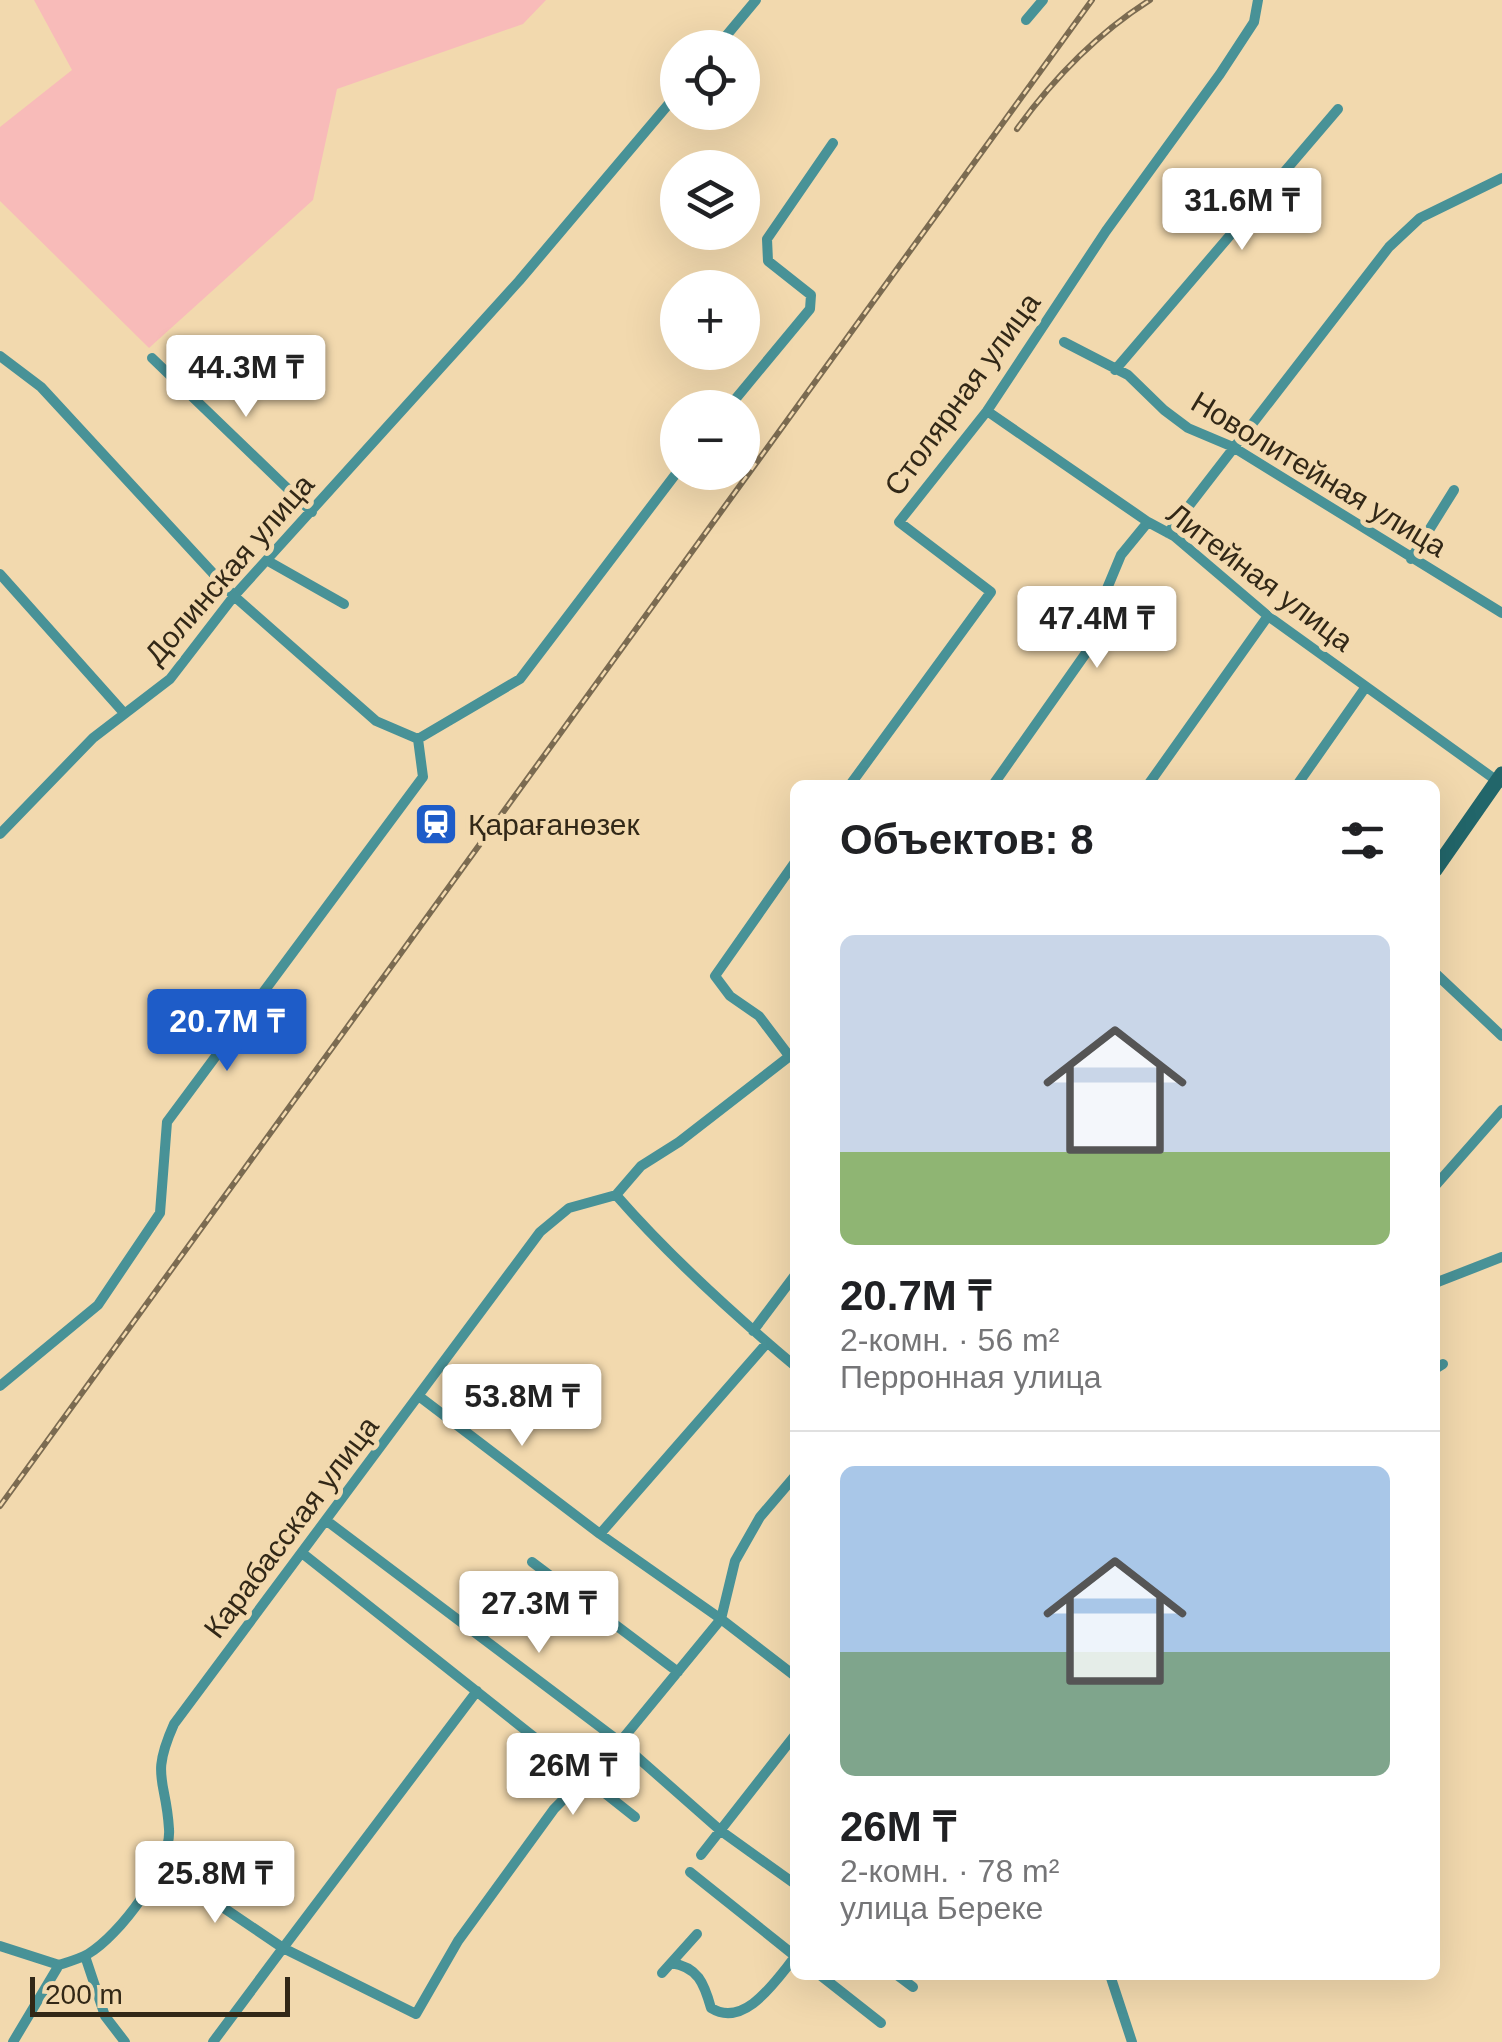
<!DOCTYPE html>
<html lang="ru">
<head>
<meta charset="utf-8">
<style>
	body { margin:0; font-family:Helvetica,sans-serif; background:#f2f2f2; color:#202124; height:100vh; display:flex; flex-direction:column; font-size:38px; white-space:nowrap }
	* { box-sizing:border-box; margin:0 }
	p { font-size:32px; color:#757577 }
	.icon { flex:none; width:55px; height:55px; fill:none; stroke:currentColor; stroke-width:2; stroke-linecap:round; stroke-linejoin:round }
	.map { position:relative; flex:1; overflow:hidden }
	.sheet { position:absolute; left:790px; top:780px; width:650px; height:1200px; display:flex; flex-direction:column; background:#fff; border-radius:15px; box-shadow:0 10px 40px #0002 }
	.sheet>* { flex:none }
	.controls { position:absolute; left:660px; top:30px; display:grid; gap:20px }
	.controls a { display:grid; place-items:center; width:100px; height:100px; border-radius:50%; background:#fff; box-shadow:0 10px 40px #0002; font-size:50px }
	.scale { position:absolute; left:30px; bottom:25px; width:260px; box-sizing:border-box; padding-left:10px; border:5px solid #322817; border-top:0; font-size:28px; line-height:35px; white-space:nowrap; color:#322817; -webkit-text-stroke:8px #f2d9ae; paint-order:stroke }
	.price { position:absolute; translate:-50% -85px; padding:0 22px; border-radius:10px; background:#fff; color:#222; font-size:32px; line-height:65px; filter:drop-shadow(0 2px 5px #0008) }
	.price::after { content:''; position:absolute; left:50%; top:60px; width:30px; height:22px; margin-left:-15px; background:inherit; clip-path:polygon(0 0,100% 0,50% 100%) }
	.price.current { background:#1e5cc8; color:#fff }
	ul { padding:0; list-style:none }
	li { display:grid; align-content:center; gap:20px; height:530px; padding:0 50px }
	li+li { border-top:2px solid #e0e0e0 }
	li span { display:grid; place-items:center; height:310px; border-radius:15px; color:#555 }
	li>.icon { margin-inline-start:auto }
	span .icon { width:180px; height:180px; fill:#fffc; stroke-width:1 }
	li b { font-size:42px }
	h2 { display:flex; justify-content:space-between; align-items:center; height:120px; padding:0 50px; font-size:42px }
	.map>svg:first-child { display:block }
	.green { fill:#f8bbb9 }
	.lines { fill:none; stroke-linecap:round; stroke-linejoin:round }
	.street { stroke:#489297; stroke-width:10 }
	.secondary { stroke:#22666a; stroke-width:15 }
	.rail-casing { stroke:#7b6b51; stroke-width:6 }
	.rail { stroke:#f2d9ae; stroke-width:2.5; stroke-dasharray:8; stroke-linecap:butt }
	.labels { text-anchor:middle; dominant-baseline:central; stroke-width:10; stroke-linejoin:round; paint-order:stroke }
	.street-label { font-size:30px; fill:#322817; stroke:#f2d9ae }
	.poi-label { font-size:30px; fill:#322817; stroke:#f2d9ae; text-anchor:start }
</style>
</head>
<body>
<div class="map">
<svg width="1502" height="2042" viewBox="0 0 1502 2042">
	<rect width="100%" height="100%" fill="#f2d9ae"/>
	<path class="green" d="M34,0H546L523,24L337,89L313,200L149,348L0,201V127L72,70Z"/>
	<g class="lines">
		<path class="street" d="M1026,20L1043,0
			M716,48L756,0
			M1064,342L1128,375L1164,410L1188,428L1233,447L1502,613
			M0,356L41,387L234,596L376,721L418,739
			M152,358L312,512
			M1115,370L1338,109
			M728,408L810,309L811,295L768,261L767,239L833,143
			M987,411L1148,522L1174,536L1268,616L1500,783
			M1168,533L1389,247L1420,218L1502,178
			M1411,559L1454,490
			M268,561L344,604
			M0,574L124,713
			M418,739L520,679L678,471
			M850,785L991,592L899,522L987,411L1106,231L1220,74L1254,22L1258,0
			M993,785L1086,653L1096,615L1121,555L1148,522
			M1148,785L1268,616
			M1297,785L1365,688
			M0,834L93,738L170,679L234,596L519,281L678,93
			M1435,973L1502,1036
			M790,1057L759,1016L730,996L715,976L795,862
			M1435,1186L1502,1110
			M616,1195C670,1257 732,1313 795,1366
			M1435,1283L1502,1257
			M753,1331L795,1275
			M1435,1369L1443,1364
			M0,1386L98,1305L160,1213L167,1122L423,777L418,739
			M420,1397L600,1534L721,1619L795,1676
			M327,1521L620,1742L721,1831L795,1884
			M600,1534L767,1343
			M302,1553L635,1817
			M532,1562L678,1672
			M477,1691L283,1948L416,2014L458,1941L554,1809L620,1742L721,1619L735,1561L760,1517L795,1476
			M701,1855L795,1735
			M690,1872L795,1956
			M158,1876L187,1883L283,1948L213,2042
			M0,1946L59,1965
			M85,1956L105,2016L125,2042
			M671,1963C698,1967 704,1983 711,2008C745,2029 776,1980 795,1957
			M59,1965C68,1962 79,1959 88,1954C119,1936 172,1866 169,1829C166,1778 150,1778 174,1724L540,1232L569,1208L616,1195L641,1166L679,1142L795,1052
			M662,1973L697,1934
			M820,1975L881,2023
			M897,1975L913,1987
			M1110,1975L1132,2042
			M13,2042L59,1965"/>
		<path class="secondary" d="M1435,870L1502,774"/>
		<g class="rail-casing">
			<path id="rail" d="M1017,129C1053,79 1098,33 1150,0
				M0,1506L1092,0"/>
		</g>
		<use href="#rail" class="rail"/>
	</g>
	<defs>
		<g id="station-square" transform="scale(2.25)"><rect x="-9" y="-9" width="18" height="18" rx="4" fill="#1e5cc8" stroke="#f2d9ae"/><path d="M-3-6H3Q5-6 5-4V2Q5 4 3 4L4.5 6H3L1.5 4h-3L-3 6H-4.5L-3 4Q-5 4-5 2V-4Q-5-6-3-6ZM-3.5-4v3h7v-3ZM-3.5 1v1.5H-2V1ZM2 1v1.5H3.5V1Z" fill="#fff"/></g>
	</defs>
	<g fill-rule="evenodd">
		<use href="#station-square" x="436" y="824"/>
	</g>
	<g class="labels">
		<g class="street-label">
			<text transform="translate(962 394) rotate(-54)">Столярная улица</text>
			<text transform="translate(1319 474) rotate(31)">Новолитейная улица</text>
			<text transform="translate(229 569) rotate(-49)">Долинская улица</text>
			<text transform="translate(1260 577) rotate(37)">Литейная улица</text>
			<text transform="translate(291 1527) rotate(-53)">Карабасская улица</text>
		</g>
		<g class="poi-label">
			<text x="468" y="824">Қарағанөзек</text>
		</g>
	</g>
</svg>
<div class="controls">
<a><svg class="icon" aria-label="locate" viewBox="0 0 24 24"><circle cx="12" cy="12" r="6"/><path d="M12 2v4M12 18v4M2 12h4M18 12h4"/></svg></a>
<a><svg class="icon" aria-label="layers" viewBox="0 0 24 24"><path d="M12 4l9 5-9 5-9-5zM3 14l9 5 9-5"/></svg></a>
<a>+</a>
<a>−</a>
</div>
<div class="scale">200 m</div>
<b class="price" style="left:1242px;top:253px">31.6M ₸</b>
<b class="price" style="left:246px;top:420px">44.3M ₸</b>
<b class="price" style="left:1097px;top:671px">47.4M ₸</b>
<b class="price current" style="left:227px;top:1074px">20.7M ₸</b>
<b class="price" style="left:522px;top:1449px">53.8M ₸</b>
<b class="price" style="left:539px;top:1656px">27.3M ₸</b>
<b class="price" style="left:573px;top:1818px">26M ₸</b>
<b class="price" style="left:215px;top:1926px">25.8M ₸</b>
<section class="sheet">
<h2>Объектов: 8<svg class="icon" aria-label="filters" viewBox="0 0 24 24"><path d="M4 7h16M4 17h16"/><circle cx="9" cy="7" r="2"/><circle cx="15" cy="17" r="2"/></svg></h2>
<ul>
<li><span style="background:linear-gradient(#c9d6e8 70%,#8fb573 0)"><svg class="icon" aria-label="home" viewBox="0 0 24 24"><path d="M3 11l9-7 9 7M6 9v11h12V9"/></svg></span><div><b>20.7M ₸</b><p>2-комн. · 56 m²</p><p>Перронная улица</p></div></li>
<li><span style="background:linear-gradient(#a9c7e8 60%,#7fa58c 0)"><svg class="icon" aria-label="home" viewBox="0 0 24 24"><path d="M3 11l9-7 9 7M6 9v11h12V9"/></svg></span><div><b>26M ₸</b><p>2-комн. · 78 m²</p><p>улица Береке</p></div></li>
</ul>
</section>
</div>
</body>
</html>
